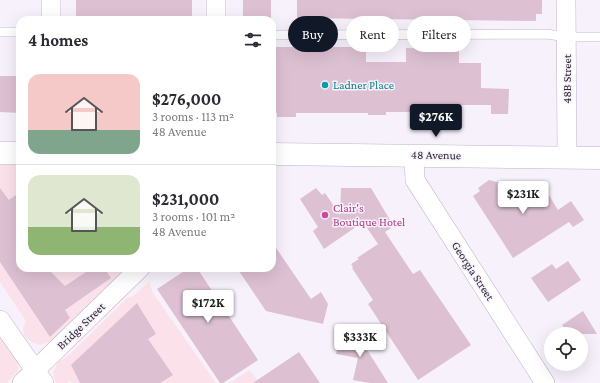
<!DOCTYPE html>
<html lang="en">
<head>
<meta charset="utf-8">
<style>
	body { margin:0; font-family:"Crimson Pro",serif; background:#f2f2f3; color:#2b2b33; height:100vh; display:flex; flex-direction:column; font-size:15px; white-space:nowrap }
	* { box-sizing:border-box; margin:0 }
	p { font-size:13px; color:#7c7c81 }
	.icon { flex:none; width:22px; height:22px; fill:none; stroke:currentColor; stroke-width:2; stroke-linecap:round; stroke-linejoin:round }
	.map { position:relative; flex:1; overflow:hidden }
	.drawer { position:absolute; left:16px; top:16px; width:260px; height:256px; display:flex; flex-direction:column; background:#fff; border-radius:12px; box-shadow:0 4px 16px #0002 }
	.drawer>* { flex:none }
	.banner { position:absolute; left:288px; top:16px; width:252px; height:36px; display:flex; gap:8px }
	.controls { position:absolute; left:544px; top:327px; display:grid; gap:8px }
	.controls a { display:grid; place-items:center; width:44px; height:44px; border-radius:50%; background:#fff; box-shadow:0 4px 16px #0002; font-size:20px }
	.price { position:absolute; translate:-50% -34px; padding:0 9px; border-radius:4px; background:#fff; color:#222; font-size:13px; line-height:26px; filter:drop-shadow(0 1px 2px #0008) }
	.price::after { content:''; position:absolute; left:50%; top:24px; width:12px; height:9px; margin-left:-6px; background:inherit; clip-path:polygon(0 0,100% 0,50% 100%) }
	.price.active { background:#111827; color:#fff }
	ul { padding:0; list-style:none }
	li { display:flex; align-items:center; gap:12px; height:100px; padding:0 12px }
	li+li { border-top:1px solid #e1e1e2 }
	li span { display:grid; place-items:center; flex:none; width:112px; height:80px; border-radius:12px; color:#555 }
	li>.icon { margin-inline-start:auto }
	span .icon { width:48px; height:48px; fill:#fffc; stroke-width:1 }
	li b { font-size:17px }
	h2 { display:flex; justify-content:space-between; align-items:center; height:48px; padding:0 12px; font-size:17px }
	.pill { padding:0 14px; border-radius:18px; background:#fff; box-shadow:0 4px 16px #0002; font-size:14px; line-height:36px }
	.pill.active { background:#111827; color:#fff }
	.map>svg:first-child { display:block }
	.commercial { fill:#fbe2ea }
	.building { fill:#ddc1d3 }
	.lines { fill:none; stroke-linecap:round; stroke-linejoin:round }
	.lane-casing { stroke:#c0b2cd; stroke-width:10 }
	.street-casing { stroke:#c0b2cd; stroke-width:20 }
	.secondary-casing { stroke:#c0b2cd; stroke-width:23 }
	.lane { stroke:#fff; stroke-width:9 }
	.street { stroke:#fff; stroke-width:19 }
	.secondary { stroke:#fff; stroke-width:22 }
	.culture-dot { fill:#0f9aa8; stroke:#f7f1fc; stroke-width:1.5 }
	.hotel-dot { fill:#d1479c; stroke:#f7f1fc; stroke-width:1.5 }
	.labels { text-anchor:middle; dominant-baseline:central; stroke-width:3; stroke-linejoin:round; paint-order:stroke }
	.street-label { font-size:12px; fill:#2c2731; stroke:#f7f1fc }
	.culture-label { font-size:12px; fill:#0d838f; stroke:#f7f1fc; text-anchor:start }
	.hotel-label { font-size:12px; fill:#b23c85; stroke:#f7f1fc; text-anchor:start }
</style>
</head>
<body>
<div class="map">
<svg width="600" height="383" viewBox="0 0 600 383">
	<rect width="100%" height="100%" fill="#f7f1fc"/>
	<path class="commercial" d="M20,164V268H126L51,341L41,345L33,343L24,336L23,328L26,321L0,282V165Z
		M149,282L153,293L216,383H72L69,380L68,383H56L53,372L58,362L69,355L127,298L133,296Z
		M0,339L4,340L18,362V371L7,383H0Z
		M250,370L259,383H229Z"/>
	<path class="building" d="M76,0H192V19H76Z
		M243,0H271V20H243Z
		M297,0H542V14H536V21L297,18Z
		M272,47H366V62H406V48L459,49V63H481V88L509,89L508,114H491V105H461V114L452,113V121H412V112H386V115H368V113H296V117H277V113H272Z
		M0,76H20V113L0,112Z
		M489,180L501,183L510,196L519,189L527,191L541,182L558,210L571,201L584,220L573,227L569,222L513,258L473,196L480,191L478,188Z
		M0,188L9,200L20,192V268H47L65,286L92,268H104L111,278L65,310L70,318L50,337L0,262Z
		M316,188L322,195L325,193L340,215L341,188H371L390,220L387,222L391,228L385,232L413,274L420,270L471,345L418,380L368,304L373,300L352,268L353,267L351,264L359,259L357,258L378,244L363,222L324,249L313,231L318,227L300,199Z
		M272,242L311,299L321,292L328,304L323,324L266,311L237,268H272Z
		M568,261L581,280L548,302L531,278L552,264L556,269Z
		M189,268H197L258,360L223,383H220L157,289Z
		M137,303L156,334L148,339L173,375L160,383H80L71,365Z
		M583,311L597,334H569L562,325Z
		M351,327L369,353L388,383H370L353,380L358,358L336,354L340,334Z
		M299,352L320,383H253Z"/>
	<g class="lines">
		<g class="lane-casing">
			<path id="lane" d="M0,32H20
				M272,35L547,34L566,37H600"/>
		</g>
		<g class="street-casing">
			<path id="street" d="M51,0V20
				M216,0V20
				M566,0L567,157
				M414,155L415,180L545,383
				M0,320L44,383
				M22,383L140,268"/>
		</g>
		<g class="secondary-casing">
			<path id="secondary" d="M0,153H20
				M272,154L600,158"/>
		</g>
		<use href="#lane" class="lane"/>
		<use href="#street" class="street"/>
		<use href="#secondary" class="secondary"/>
	</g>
	<circle class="culture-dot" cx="325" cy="85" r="4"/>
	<circle class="hotel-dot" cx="325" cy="215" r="4"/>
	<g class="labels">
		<g class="street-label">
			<text transform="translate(567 79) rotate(-90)">48B Street</text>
			<text transform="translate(436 155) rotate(1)">48 Avenue</text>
			<text transform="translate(473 271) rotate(57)">Georgia Street</text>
			<text transform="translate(81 326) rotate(-44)">Bridge Street</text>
		</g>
		<g class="culture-label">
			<text x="333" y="85">Ladner Place</text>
		</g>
		<g class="hotel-label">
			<text x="333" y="208">Clair's<tspan x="333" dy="14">Boutique Hotel</tspan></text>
		</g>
	</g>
</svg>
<div class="controls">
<a><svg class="icon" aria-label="locate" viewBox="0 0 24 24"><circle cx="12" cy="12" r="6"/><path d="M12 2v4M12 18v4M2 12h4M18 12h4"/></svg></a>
</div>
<b class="price active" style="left:436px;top:138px">$276K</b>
<b class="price" style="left:523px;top:215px">$231K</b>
<b class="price" style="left:208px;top:324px">$172K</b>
<b class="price" style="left:360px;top:358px">$333K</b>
<div class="banner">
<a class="pill active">Buy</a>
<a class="pill">Rent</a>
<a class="pill">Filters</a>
</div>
<section class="drawer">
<h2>4 homes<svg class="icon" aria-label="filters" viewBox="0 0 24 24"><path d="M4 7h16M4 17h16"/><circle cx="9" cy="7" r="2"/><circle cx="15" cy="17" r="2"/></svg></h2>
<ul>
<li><span style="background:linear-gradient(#f6c9c9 70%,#7fa58c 0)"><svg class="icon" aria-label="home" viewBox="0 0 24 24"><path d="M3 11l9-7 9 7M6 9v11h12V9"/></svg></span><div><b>$276,000</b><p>3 rooms · 113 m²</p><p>48 Avenue</p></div></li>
<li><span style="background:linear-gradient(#dfe7d0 65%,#8fb573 0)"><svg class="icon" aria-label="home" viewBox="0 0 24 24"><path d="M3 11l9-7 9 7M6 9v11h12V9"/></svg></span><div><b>$231,000</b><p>3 rooms · 101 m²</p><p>48 Avenue</p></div></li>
</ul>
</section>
</div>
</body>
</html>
